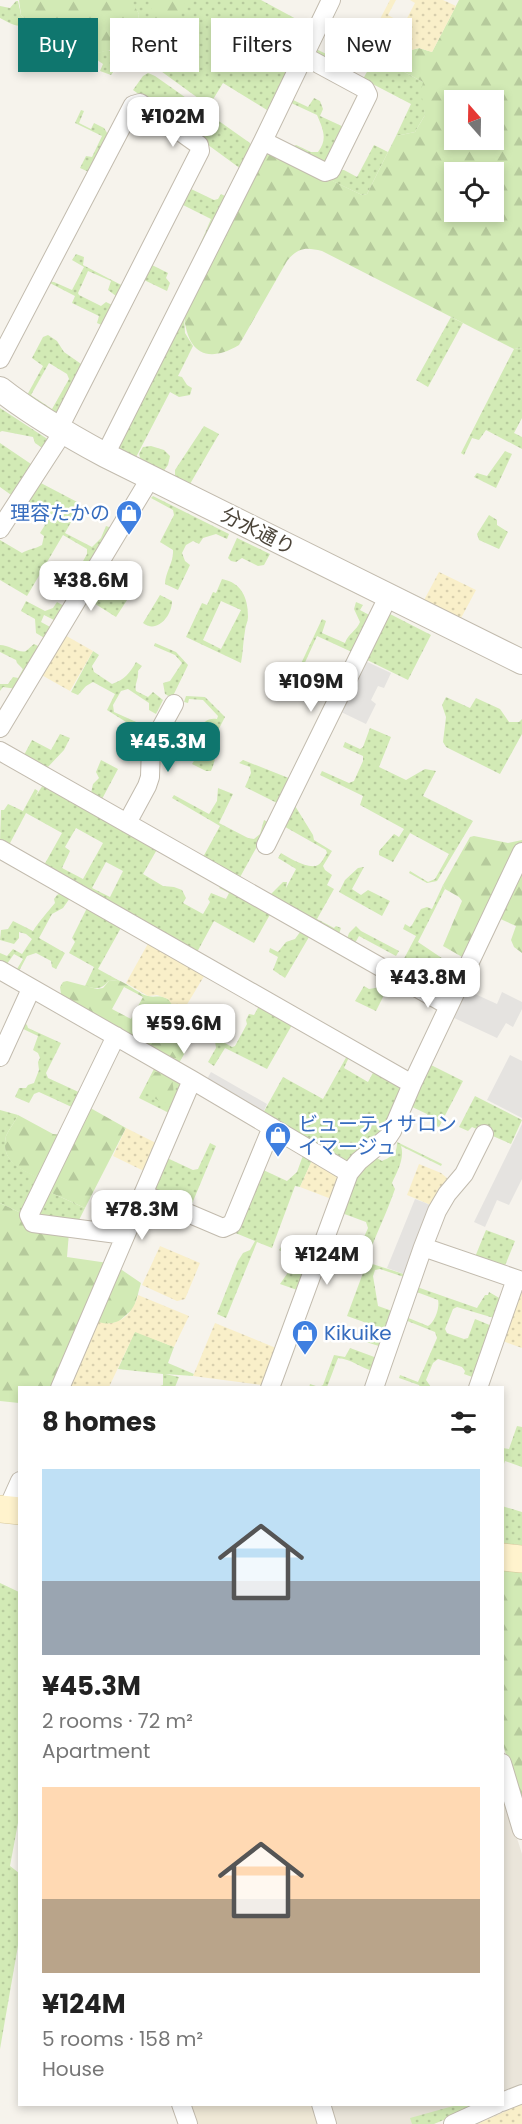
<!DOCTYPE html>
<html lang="en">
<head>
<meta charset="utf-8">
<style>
	body { margin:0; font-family:Poppins,"Noto Sans JP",sans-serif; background:#f2f2f2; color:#222; height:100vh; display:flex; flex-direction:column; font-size:22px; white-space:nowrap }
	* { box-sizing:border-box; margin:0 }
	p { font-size:20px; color:#767676 }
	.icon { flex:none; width:33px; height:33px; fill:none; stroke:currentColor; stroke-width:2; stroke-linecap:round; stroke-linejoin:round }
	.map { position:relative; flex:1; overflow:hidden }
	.sheet { position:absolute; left:18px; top:1386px; width:486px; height:720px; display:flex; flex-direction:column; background:#fff; border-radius:0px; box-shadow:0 3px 9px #0003 }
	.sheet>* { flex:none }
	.top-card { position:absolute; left:18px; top:18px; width:486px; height:54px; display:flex; gap:12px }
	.needle { width:39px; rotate:340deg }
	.tools { position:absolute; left:444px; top:90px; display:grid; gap:12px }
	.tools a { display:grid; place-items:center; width:60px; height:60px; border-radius:0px; background:#fff; box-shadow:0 3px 9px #0003; font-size:30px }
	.price { position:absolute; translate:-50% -51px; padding:0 14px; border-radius:12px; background:#fff; color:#222; font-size:20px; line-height:39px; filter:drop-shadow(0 2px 3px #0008) }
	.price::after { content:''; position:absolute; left:50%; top:36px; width:18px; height:14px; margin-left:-9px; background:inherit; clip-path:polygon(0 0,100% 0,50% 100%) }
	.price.on { background:#0f766e; color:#fff }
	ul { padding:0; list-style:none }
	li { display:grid; align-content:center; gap:12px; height:318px; padding:0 24px }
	li span { display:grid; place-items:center; height:186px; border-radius:0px; color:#555 }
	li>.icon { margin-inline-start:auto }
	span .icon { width:108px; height:108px; fill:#fffc; stroke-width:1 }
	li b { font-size:26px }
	h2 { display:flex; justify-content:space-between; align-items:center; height:72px; padding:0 24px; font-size:26px }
	.pill { padding:0 21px; border-radius:0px; background:#fff; box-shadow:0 3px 9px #0003; font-size:21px; line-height:54px }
	.pill.on { background:#0f766e; color:#fff }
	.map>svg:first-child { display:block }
	.residential { fill:#eae5da }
	.education { fill:#efe8d6 }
	.grass { fill:url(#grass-dots); fill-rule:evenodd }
	.forest { fill:url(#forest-firs); fill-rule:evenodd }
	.sand { fill:url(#sand-dots) }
	.parking { fill:#e5e3e0 }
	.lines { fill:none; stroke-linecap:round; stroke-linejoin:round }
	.minor-casing { stroke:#c2bbae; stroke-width:20 }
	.tertiary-casing { stroke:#c2bbae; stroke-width:26 }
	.secondary-casing { stroke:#d6c79b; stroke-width:28 }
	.minor { stroke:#fff; stroke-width:18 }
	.tertiary { stroke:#fff; stroke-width:24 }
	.secondary { stroke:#fff3cd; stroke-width:27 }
	.labels { text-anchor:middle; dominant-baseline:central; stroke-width:5; stroke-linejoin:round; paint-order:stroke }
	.shop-label { font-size:20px; fill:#366cbe; stroke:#fff; text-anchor:start }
	.street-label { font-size:20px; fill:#4b4439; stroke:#fff }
</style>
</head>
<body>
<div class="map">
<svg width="522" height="2124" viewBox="0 0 522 2124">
	<defs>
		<pattern id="grass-dots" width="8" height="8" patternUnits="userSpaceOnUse" patternTransform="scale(1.5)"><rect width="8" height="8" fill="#d2eab5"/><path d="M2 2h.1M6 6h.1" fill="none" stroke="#b6ca9c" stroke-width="1.8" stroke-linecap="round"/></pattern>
		<pattern id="forest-firs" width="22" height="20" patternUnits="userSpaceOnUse" patternTransform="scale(1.5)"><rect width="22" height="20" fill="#d2eab5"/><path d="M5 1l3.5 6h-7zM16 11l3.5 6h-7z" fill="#b6ca9c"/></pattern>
		<pattern id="sand-dots" width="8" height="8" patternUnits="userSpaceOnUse" patternTransform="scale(1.5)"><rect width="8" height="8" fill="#f9efc9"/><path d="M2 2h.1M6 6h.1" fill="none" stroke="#d7cead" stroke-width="1.8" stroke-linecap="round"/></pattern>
	</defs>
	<rect width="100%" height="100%" fill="#f6f3ec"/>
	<path class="residential" d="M502,1791L522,1854V2085L503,2093Z
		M329,2105H477L432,2124H335Z"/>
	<path class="education" d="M191,2105H313L319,2124H198Z"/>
	<path class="grass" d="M130,0H261L311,27L267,110L223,83L209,106L147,61L162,39L155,36L144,44L136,54L125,52L117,46L135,33L139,14Z
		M16,1H18L21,15L32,24C20,29 11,24 0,18V6L10,8Z
		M326,20L383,50L380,59L423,82L425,115L415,132L396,136L411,104L363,79L368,70L355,63L361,44L330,27C324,30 317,43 318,50L355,68L352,75L314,55Z
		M108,50L124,57L111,75L100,71L103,64L90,55Z
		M148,73L155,76L250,143L252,149L241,169L133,90L143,76Z
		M314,98L320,101L323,109L320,116L346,128L330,162L323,165L290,148L296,145L311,152H318C328,139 323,129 317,115L289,102L291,99L308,107Z
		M81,110L84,111L79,123L91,129L94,123L104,128L109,136L91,173L80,168L86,156L92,157L102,136L75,123Z
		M374,145L388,152L367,194L362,195L328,179L338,170H344L357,177Z
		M189,188L214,200L218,199L221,194L227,197L202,249L199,247L211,219L181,204Z
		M76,254L84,257L83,265L125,287L120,299L108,290L111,281L88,271L78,293L79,295L101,306L106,302L116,307L106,327L97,323L99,316L72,303L75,296L46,281L54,282L72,290L84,267L72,260Z
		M150,264L168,273L166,278L170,283L167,291L142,279Z
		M184,315L185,333L193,346L178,376L182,377L187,385L192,388L190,395L179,397L170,392L134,461L117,448Z
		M451,317L463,323L428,387L416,380Z
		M48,335L57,341L64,352L84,366L60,416L26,397L43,366L32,358L43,337ZM49,363L67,374L69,379L52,409L31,395Z
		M522,348V418L514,433L522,437V449L486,430L479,440L472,438L464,455L461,453L514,349Z
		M0,408L49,440L44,449L35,443L33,437L2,431L0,432Z
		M204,426L219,434L190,484L175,476V470Z
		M0,443L31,464L32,468L14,497L0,487Z
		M151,446L164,450L170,456L168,465L163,472L141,461L139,454L143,447Z
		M505,451L512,454L496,488L474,477L477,473L487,476Z
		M37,481L81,504L65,533L92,547L101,538L106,526L112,528L73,595L64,589L61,582L64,578L73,579L87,554V549L63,535L27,596L0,580V540L22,553C28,549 35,549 42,545L44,536L40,533L45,525L19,510Z
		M153,496L229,534L227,539L216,534L203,538L199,544L193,541L186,545L182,553L185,561L190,565L178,590L165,584C165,572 174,562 173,550L160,542L174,515L173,510L151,498Z
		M489,515L497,520V525L508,532L499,549L479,540L477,534Z
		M237,538L270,554L264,565L258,566L242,558L236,562L231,561L228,558Z
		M107,558L142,577L116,617L89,600L88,596Z
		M222,579C242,583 248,598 248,617C248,622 245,626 245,631C243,641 243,653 241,663L186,637L202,603L207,605L213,592L216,593ZM221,601L241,610L221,649L203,640Z
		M160,595L172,601C172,616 157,634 143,623Z
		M26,601L45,611L53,608L57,602L64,606L56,621L44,615L41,622L52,628L46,639L36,633L35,619L21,611Z
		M356,602L363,605L360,610L371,616L354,653L317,636L302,669L327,681L334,667L341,670L343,674L336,688L298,670L322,619L326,621L322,633L345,643C348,634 357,630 360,622L354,609Z
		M390,614L431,635L408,680L363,658L384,616Z
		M155,643L176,652L188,665L172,698L165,694L163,683L170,681L182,663L175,655L154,646Z
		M34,644L42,648L17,689L3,687L0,691V684H8L13,677L18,678L23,669L17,663L16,660L0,652V645C9,645 20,654 26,651C29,649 31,646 34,644Z
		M93,651L99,655L92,666L94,672L112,684C124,680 130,673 136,662L142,666L138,671C139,679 134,684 136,691L148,697L153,692L163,700L156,714L149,710V703L128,689L121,691L113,705L114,712L145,726L142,732L107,710L115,694L93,682L86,686L78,695L71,692Z
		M186,696L205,697L225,717L213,740C217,752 216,759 211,771H206L192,764L202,748L205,734L199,731C203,722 207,718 217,719L218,716L203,700L189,699L188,703L184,702Z
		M446,697L470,708L476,698L500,709L509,722H519L522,719V734L500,774L446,747L443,742L446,717L442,705Z
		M370,728L391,737L379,767L406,780L425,769L436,771L423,796L473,821L437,881L427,883L409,873L410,871L428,882L435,879L449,854L410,833L393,862L379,855V851L394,834L399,837L404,829L360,805L363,796L320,775L322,771L349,783L354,781L363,761V756L343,747L345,742L360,749L363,747Z
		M60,734L70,738L64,750L47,768L24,755L32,740L51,750Z
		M101,760L118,769L102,799L91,793L93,784L99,778L96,772Z
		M243,760L291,779L279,804L245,787L251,773L250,767L239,763Z
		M45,782L159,846L143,874L163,886L174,887L182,890L186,898L183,903L203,914L210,902L208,899L211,893L226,899L229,893L219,888L224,883L272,911L254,943L214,921L196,954L43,867L62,833L26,813L9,845L0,842L1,810H4L8,804L23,811L35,789L38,791L35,797ZM76,828L103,843L83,879L62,868L70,851L65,847ZM106,862L123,871L110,897L92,888Z
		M218,788L233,794L219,823L248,838L254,839L260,834L264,820L270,823L239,879L202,859L220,826L172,798L174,795L209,814L217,801Z
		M292,801L313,835L314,840L332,851L323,866L325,870L332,875L327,885L334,889L317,919L334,928L336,926L341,928L339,934L269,896L283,882H287L286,888L296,869L278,858L281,853C289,858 309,870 318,865C322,863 324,857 327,853L326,850L280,824Z
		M364,867L352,889L361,895L368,890L390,901L382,916L339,892L345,880L358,868Z
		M443,885L445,889L418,942L461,971L450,993L443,994L398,970L416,936L403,929L405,924L410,927L412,925L421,909L427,907L432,909Z
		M63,892L70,898L63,908L52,914L39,938L65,953L56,969L52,967L51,961L36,953L27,956L19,971L17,969L23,959L14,954L7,964L0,960V953L7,956L13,949L22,954L32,939L26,934L19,932V938L14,944L0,940L1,930L8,929L13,921L33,931C40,920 47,913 55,903L54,899L57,895Z
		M88,906L122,926L98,969L118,980L109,981C101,990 96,989 85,986L94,967L69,953L75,942L72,938Z
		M356,926L361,931L399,951L396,956L359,936L355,943L347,939L349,933Z
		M303,928L309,937L285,978L273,970L278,957L269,952L270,948L278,952L286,942L295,939Z
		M364,986L369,989L381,987L387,989L376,1011L355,1001Z
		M259,1006L292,1025L267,1069L225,1048L214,1066L208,1062L216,1048L215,1041L198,1030L179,1063L170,1058L185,1025L183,1021L194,1028L201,1020L207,1022L210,1021L217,1011L221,1012L210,1031L211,1035L232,1047L235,1046L247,1024L246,1020L249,1014L254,1015Z
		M22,1021L27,1025L28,1028L61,1043L46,1073L48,1078L83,1094L76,1109L39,1092L34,1094L29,1103L15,1097L19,1088H26L28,1085L34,1083L39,1070L38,1062L40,1058L38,1053L33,1050L38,1036L19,1027Z
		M348,1054L350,1055L344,1068L368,1082L375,1069L404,1090L386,1129L349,1160H346L263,1113L283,1077L323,1099Z
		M429,1064L463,1081L439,1127L431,1124L427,1114L408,1105Z
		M156,1065L184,1086L171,1114L139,1098Z
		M475,1096L522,1120L511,1144L472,1127L468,1131L459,1127Z
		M0,1110L18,1115C15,1122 9,1129 6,1136C0,1162 22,1169 41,1179L23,1214L0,1203Z
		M397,1142L442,1164L441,1166L401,1146C405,1158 397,1172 392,1183L395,1189C386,1215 375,1236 366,1262L407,1275V1278L380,1269L375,1270L373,1276L378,1306L395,1312L382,1347L363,1341L364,1338L371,1341L376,1340L379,1330L378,1327L347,1316L363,1273L329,1259L330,1254L338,1255L340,1248L355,1252L358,1251L368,1228L366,1222L339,1212L352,1173L370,1154L382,1161C393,1156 397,1154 397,1142Z
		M210,1143L216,1146L189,1211L151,1189L165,1157L193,1170L198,1169Z
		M305,1150L314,1156L300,1187L295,1186L272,1248L257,1242L226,1318L217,1314L238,1261L243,1253L250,1250L255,1241L233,1232L259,1168L287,1181L297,1172Z
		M45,1190L85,1208L77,1224L37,1219Z
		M486,1230L515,1241L504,1268L475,1257Z
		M283,1244L314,1255L300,1291L280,1284L289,1271L292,1261L286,1258L287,1254L279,1250Z
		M417,1287L477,1308L485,1295H488L489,1292L501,1299L494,1318L457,1307L453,1309L445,1329L447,1333L464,1339L468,1338L475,1319L492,1326L475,1378L464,1374L465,1371L462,1367L438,1359L433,1363L426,1380L431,1387H420L419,1385L399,1378L400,1375L418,1382L437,1338L435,1332L405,1320L406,1317L428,1326C435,1322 440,1307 438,1300L414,1291Z
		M135,1331L174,1347L168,1363L194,1374L193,1376L165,1374L179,1377L175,1387H157L163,1385V1374L118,1369Z
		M350,1348L377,1358L372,1371C360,1367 351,1359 338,1358L327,1387L309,1388L310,1384L319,1387L323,1385L334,1355L345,1357Z
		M517,1426L522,1427V1467L505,1461L503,1467V1448L509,1449Z
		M502,1506L522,1512V1545L503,1544Z
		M0,1583L19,1592L20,1812L10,1866L19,1873L20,1934L0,2049Z
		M457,2105H473L472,2108L434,2124H412L410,2118Z"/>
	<path class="forest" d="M19,0H131L139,14L135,33L114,49L90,55L32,24L21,15Z
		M154,0H188L167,25L154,26L149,17Z
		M459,0H522V348L514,349L322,251C306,247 298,247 287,261L239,345C205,365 187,351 184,315L267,152L274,153L362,195L367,194L396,136L415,132L425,115L421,92L423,82L380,59C382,50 385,46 393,42L411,50L419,48L432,52ZM454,100H494V140H454ZM454,172H494V212H454Z
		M474,836L508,843L522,840V953L514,947L511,940L516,926L496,917L464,958L443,946L462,901L459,897L445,889L443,885L470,837Z
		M118,980C128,984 141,995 148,996C154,998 159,995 166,998C188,1010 187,1039 179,1058H170L65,999L61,994L60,987L63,982L67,981L97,989L103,988L109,981ZM124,987L143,997L131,1019L112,1009Z
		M155,1072C172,1072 176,1085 172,1099L165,1103L159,1101L145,1092V1088Z
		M85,1105L126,1128L85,1208L45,1190L40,1179C21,1169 0,1162 6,1136C9,1129 15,1122 18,1115L53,1134L62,1135Z
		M0,1203L23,1214L69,1232L67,1257L108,1263L119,1268L141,1283L134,1308L118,1322L102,1325L87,1318L58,1387L20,1388L19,1403L0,1401Z
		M503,1565L522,1567V1811L503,1744Z"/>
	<path class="sand" d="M390,0H396L388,15L404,24L415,3L410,0H443L456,6L432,52L419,48L412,50L393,42L385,46L383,50L368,42Z
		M439,572L476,590L460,620L422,604Z
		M63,634L93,651L70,691L38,673Z
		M150,940L206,973L180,1016L168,999L157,995L148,996L126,983Z
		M126,1128L158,1144L146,1172L113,1156Z
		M314,1156L342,1172L334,1200L300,1187Z
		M419,1164L441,1173L447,1178L445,1183L439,1188L433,1206L407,1195Z
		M160,1246L200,1263L185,1299L177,1301L142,1285Z
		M522,1291V1348L500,1340L517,1293Z
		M138,1295L189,1316L174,1347L135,1332L109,1387L63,1388L93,1320C115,1330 132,1317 138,1295Z
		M215,1323L276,1348L262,1385L193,1376Z
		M522,2104V2124H477Z"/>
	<path class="parking" d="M363,660L391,673L384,688L378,686L371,700L376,704L366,724L337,710Z
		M464,989L497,1004L502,992L522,1002V1009L513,1027L506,1023L497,1038L452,1017Z
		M510,1055L522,1061V1118L487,1100Z
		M211,1072L267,1104L263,1113L206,1081Z
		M522,1124V1179L509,1205L497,1200L485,1227L474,1222Z
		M415,1199L433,1206L407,1275L387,1268Z"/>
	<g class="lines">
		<g class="minor-casing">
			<path id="minor" d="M263,141L325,172L331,170L368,95L365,89L304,56
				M0,359L133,105L140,103L199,145L200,151L58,430
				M105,455L263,141L331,0
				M0,529L63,432
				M0,728L151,477
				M0,751L449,1006
				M127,823L147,786L150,777L151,746L174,704
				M266,845L388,597
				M0,849L412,1084
				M0,970L192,1080L349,1173
				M116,1036L29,1215L33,1223L125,1235
				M0,1057L31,989
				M143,1194L223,1228L232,1224L272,1127
				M423,1247L437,1211L447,1194L464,1174L484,1134
				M60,1388L192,1080
				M270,1388L349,1173L359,1161L388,1137L392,1131L412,1084L522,852
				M374,1388L423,1247L522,1281
				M478,1388L516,1279
				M7,1510L20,1481
				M502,1763L522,1830
				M502,2102L522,2094
				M181,2104L188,2124
				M321,2104L327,2124
				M453,2124L497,2104"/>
		</g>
		<g class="tertiary-casing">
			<path id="tertiary" d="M0,389C33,415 68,435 105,455L522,662"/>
		</g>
		<g class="secondary-casing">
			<path id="secondary" d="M0,1509L20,1511
				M502,1557L522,1559"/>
		</g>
		<use href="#minor" class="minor"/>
		<use href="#tertiary" class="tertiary"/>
		<use href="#secondary" class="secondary"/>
	</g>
	<defs>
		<g id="shop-pin" transform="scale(1.35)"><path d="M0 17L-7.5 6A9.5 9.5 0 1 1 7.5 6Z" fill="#3f7fe0" stroke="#fff"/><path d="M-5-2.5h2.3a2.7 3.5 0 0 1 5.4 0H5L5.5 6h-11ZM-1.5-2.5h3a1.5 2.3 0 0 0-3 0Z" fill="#fff"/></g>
	</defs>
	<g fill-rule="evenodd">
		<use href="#shop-pin" x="129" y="513"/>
		<use href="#shop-pin" x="278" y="1135"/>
		<use href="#shop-pin" x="305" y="1333"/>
	</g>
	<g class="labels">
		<g class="shop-label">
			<text x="110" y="513" text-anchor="end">理容たかの</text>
			<text x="298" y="1124">ビューティサロン<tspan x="298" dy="23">イマージュ</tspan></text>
			<text x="324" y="1333">Kikuike</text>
		</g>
		<g class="street-label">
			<text transform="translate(258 531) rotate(27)">分水通り</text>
		</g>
	</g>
</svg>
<div class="tools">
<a><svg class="needle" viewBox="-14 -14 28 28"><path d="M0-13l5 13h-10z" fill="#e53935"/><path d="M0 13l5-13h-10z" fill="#767676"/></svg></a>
<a><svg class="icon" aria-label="locate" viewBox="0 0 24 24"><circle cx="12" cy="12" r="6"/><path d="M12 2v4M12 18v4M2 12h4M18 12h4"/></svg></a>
</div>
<b class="price" style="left:173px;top:148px">¥102M</b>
<b class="price" style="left:91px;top:612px">¥38.6M</b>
<b class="price" style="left:311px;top:713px">¥109M</b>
<b class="price on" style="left:168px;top:773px">¥45.3M</b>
<b class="price" style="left:428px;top:1009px">¥43.8M</b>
<b class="price" style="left:184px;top:1055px">¥59.6M</b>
<b class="price" style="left:142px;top:1241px">¥78.3M</b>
<b class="price" style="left:327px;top:1286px">¥124M</b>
<div class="top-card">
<a class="pill on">Buy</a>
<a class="pill">Rent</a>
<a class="pill">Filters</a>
<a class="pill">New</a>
</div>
<section class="sheet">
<h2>8 homes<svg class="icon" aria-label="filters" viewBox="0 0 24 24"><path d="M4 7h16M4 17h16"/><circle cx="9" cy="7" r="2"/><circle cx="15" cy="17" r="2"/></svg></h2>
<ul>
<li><span style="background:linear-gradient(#bfe0f5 60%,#9aa5b1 0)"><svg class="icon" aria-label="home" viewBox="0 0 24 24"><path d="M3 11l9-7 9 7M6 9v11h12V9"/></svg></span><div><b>¥45.3M</b><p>2 rooms · 72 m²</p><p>Apartment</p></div></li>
<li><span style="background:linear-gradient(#ffd9b3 60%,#b9a48a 0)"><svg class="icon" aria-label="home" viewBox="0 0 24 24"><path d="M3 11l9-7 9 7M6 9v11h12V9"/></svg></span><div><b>¥124M</b><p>5 rooms · 158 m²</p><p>House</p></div></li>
</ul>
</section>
</div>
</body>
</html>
